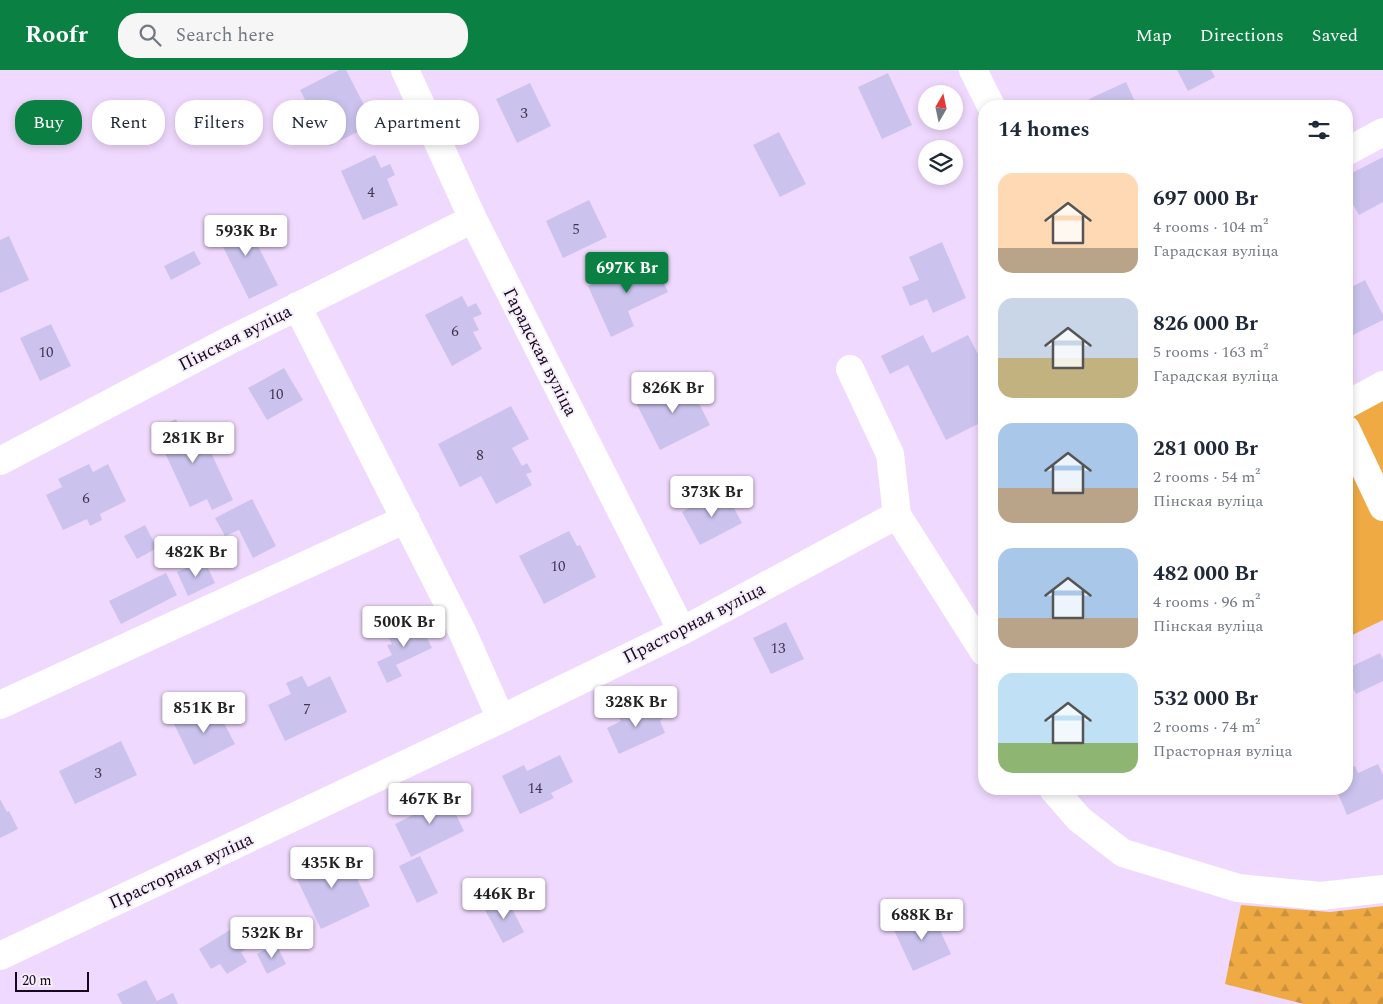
<!DOCTYPE html>
<html lang="en">
<head>
<meta charset="utf-8">
<style>
	body { margin:0; font-family:Spectral,serif; background:#f6f6f7; color:#1f2937; height:100vh; display:flex; flex-direction:column; font-size:19px; white-space:nowrap }
	* { box-sizing:border-box; margin:0 }
	p { font-size:16px; color:#747a83 }
	.icon { flex:none; width:28px; height:28px; fill:none; stroke:currentColor; stroke-width:2; stroke-linecap:round; stroke-linejoin:round }
	.map { position:relative; flex:1; overflow:hidden }
	.sheet { position:absolute; left:978px; top:30px; width:375px; height:695px; display:flex; flex-direction:column; background:#fff; border-radius:20px; box-shadow:0 2px 8px #0003 }
	.sheet>* { flex:none }
	.top-card { position:absolute; left:15px; top:30px; width:475px; height:45px; display:flex; gap:10px }
	.needle { width:32px; rotate:9deg }
	.buttons { position:absolute; left:918px; top:15px; display:grid; gap:10px }
	.buttons a { display:grid; place-items:center; width:45px; height:45px; border-radius:50%; background:#fff; box-shadow:0 2px 8px #0003; font-size:25px }
	.scale { position:absolute; left:15px; bottom:12px; width:74px; box-sizing:border-box; padding-left:5px; border:2px solid #15071c; border-top:0; font-size:14px; line-height:18px; white-space:nowrap; color:#15071c; -webkit-text-stroke:4px #f5edf9; paint-order:stroke }
	.price { position:absolute; translate:-50% -42px; padding:0 11px; border-radius:5px; background:#fff; color:#222; font-size:16px; line-height:32px; filter:drop-shadow(0 1px 2px #0008) }
	.price::after { content:''; position:absolute; left:50%; top:30px; width:15px; height:11px; margin-left:-8px; background:inherit; clip-path:polygon(0 0,100% 0,50% 100%) }
	.price.selected { background:#0b8043; color:#fff }
	ul { padding:0; list-style:none }
	li { display:flex; align-items:center; gap:15px; height:125px; padding:0 20px }
	li span { display:grid; place-items:center; flex:none; width:140px; height:100px; border-radius:15px; color:#555 }
	li>.icon { margin-inline-start:auto }
	span .icon { width:60px; height:60px; fill:#fffc; stroke-width:1 }
	li b { font-size:21px }
	h2 { display:flex; justify-content:space-between; align-items:center; height:60px; padding:0 20px; font-size:21px }
	.tag { padding:0 18px; border-radius:20px; background:#fff; box-shadow:0 2px 8px #0003; font-size:18px; line-height:45px }
	.tag.selected { background:#0b8043; color:#fff }
	header { display:flex; align-items:center; gap:30px; box-sizing:border-box; height:70px; padding:0 25px; background:#0b8043; color:#fff }
	header strong { font-size:24px }
	nav { display:flex; gap:28px; margin-inline-start:auto; font-size:18px }
	.search { width:350px; height:45px; background:#f6f6f7; display:flex; align-items:center; gap:12px; box-sizing:border-box; padding:0 18px; border-radius:20px; color:#747a83; font-size:19px }
	.map>svg:first-child { display:block }
	.green { fill:#efaa44 }
	.forest { fill:url(#forest-firs) }
	.building { fill:#cbc3ee }
	.lines { fill:none; stroke-linecap:round; stroke-linejoin:round }
	.minor { stroke:#fff; stroke-width:28 }
	.labels { text-anchor:middle; dominant-baseline:central; stroke-width:4; stroke-linejoin:round; paint-order:stroke }
	.number-label { font-size:15px; fill:#423650 }
	.street-label { font-size:18px; fill:#15071c; stroke:#f5edf9 }
</style>
</head>
<body>
<header>
<strong>Roofr</strong>
<div class="search"><svg class="icon" aria-label="search" viewBox="0 0 24 24"><circle cx="10" cy="10" r="6"/><path d="M15 15l6 6"/></svg>Search here</div>
<nav><a>Map</a><a>Directions</a><a>Saved</a></nav>
</header>
<div class="map">
<svg width="1383" height="934" viewBox="0 0 1383 934">
	<defs>
		<pattern id="forest-firs" width="22" height="20" patternUnits="userSpaceOnUse" patternTransform="scale(1.25)"><rect width="22" height="20" fill="#efaa44"/><path d="M5 1l3.5 6h-7zM16 11l3.5 6h-7z" fill="#cc913b"/></pattern>
	</defs>
	<rect width="100%" height="100%" fill="#f0d9fe"/>
	<path class="green" d="M1383,325V426L1348,352L1361,337Z
		M1346,372L1380,439L1383,451V550L1346,568Z"/>
	<path class="forest" d="M1241,835L1330,842L1383,836V934H1304L1225,914Z"/>
	<path class="building" d="M339,0H346L374,54L329,76L300,20Z
		M1177,0H1211L1215,7L1188,21Z
		M888,3L912,55L882,69L858,17Z
		M1126,12L1137,36H1093L1089,29Z
		M530,13L551,56L517,73L496,29Z
		M1346,43L1352,55L1346,57Z
		M779,62L806,114L780,127L753,75Z
		M375,85L381,98L390,94L395,105L387,109L398,135L363,150L341,101Z
		M1383,87V132L1359,145L1346,122V106Z
		M589,130L607,167L563,188L546,151Z
		M242,145L278,215L249,229L214,159Z
		M9,166L29,210L0,223V170Z
		M942,172L966,228L933,243L927,229L910,236L902,217L919,210L909,187Z
		M194,181L201,194L171,210L164,196Z
		M652,187L668,222L628,241L634,256L611,267L588,216Z
		M1365,210L1383,245V250L1353,265L1346,251V220Z
		M462,226L468,237L476,233L482,244L473,248L479,260L473,262L482,279L452,296L425,245Z
		M51,254L71,296L40,311L20,268Z
		M923,265L932,283L968,265L984,296V351L946,370L908,295L890,304L881,286Z
		M284,298L303,330L267,350L248,318Z
		M686,308L710,355L660,380L636,333Z
		M511,336L529,369L512,378L522,396L527,393L532,402L526,404L532,415L496,434L481,406L460,417L438,374Z
		M176,349L181,359L197,352L233,430L212,440L207,429L190,437L154,359Z
		M89,394L93,402L108,394L126,431L100,444L102,450L90,456L87,449L63,460L46,425L62,417L58,409Z
		M724,420L742,453L700,475L682,442Z
		M252,429L276,476L253,488L239,460L225,466L215,448Z
		M145,455L157,478L137,489L124,466Z
		M569,461L577,476L580,475L596,507L544,534L519,486Z
		M204,490L215,513L188,526L177,502Z
		M166,503L177,525L121,554L109,531Z
		M418,549L432,578L396,595L402,606L387,613L377,592L392,585L387,575L392,574L387,564Z
		M786,552L804,589L771,604L753,568Z
		M1380,583L1383,590V611L1356,624L1346,604V599Z
		M302,606L308,617L330,606L347,642L285,671L268,635L291,624L286,613Z
		M651,633L656,642H660L663,648L660,651L665,663L619,684L607,658L621,651L619,647L629,642L627,638L637,634L639,638Z
		M214,634L235,674L194,695L174,654Z
		M121,671L137,705L75,734L59,701Z
		M560,685L573,712L551,723L554,728L520,744L502,706L524,695L527,701Z
		M1378,694L1383,705V729L1347,745L1336,719H1346V699L1355,696L1358,703Z
		M445,722L464,761L411,787L395,754L423,740L420,734Z
		M0,729L7,742L9,741L18,759L0,768Z
		M343,779L370,836L321,859L294,803Z
		M420,786L438,823L417,833L399,796Z
		M506,827L524,862L503,873L484,838Z
		M931,841L951,884L913,901L893,858Z
		M238,855L251,876L241,882L247,892L227,904L220,894L211,899L199,879Z
		M276,874L286,894L267,904L257,884Z
		M146,910L157,931L173,923L178,934H122L117,924Z"/>
	<g class="lines">
		<path class="minor" d="M405,0L473,149L682,561
			M973,0L991,36
			M1346,82L1383,62
			M297,236L462,561L501,649
			M850,299L890,384L897,445L984,582
			M1346,335L1383,315
			M1346,359L1383,437
			M0,391L232,269L473,149
			M0,635L406,449
			M1053,719L1079,749L1123,783L1238,818L1321,826L1383,819
			M0,886L501,649L682,561L897,445"/>
	</g>
	<g class="labels">
		<g class="number-label">
			<text x="524" y="43">3</text>
			<text x="371" y="122">4</text>
			<text x="576" y="159">5</text>
			<text x="455" y="261">6</text>
			<text x="46" y="282">10</text>
			<text x="276" y="324">10</text>
			<text x="480" y="385">8</text>
			<text x="86" y="428">6</text>
			<text x="558" y="496">10</text>
			<text x="778" y="578">13</text>
			<text x="307" y="639">7</text>
			<text x="98" y="703">3</text>
			<text x="535" y="718">14</text>
		</g>
		<g class="street-label">
			<text transform="translate(235 268) rotate(-27)">Пінская вуліца</text>
			<text transform="translate(540 282) rotate(63)">Гарадская вуліца</text>
			<text transform="translate(694 553) rotate(-27)">Прасторная вуліца</text>
			<text transform="translate(181 801) rotate(-25)">Прасторная вуліца</text>
		</g>
	</g>
</svg>
<div class="buttons">
<a><svg class="needle" viewBox="-14 -14 28 28"><path d="M0-13l5 13h-10z" fill="#e53935"/><path d="M0 13l5-13h-10z" fill="#747a83"/></svg></a>
<a><svg class="icon" aria-label="layers" viewBox="0 0 24 24"><path d="M12 4l9 5-9 5-9-5zM3 14l9 5 9-5"/></svg></a>
</div>
<div class="scale">20 m</div>
<b class="price" style="left:246px;top:187px">593K Br</b>
<b class="price selected" style="left:627px;top:224px">697K Br</b>
<b class="price" style="left:673px;top:344px">826K Br</b>
<b class="price" style="left:193px;top:394px">281K Br</b>
<b class="price" style="left:712px;top:448px">373K Br</b>
<b class="price" style="left:196px;top:508px">482K Br</b>
<b class="price" style="left:404px;top:578px">500K Br</b>
<b class="price" style="left:636px;top:658px">328K Br</b>
<b class="price" style="left:204px;top:664px">851K Br</b>
<b class="price" style="left:430px;top:755px">467K Br</b>
<b class="price" style="left:332px;top:819px">435K Br</b>
<b class="price" style="left:504px;top:850px">446K Br</b>
<b class="price" style="left:922px;top:871px">688K Br</b>
<b class="price" style="left:272px;top:889px">532K Br</b>
<div class="top-card">
<a class="tag selected">Buy</a>
<a class="tag">Rent</a>
<a class="tag">Filters</a>
<a class="tag">New</a>
<a class="tag">Apartment</a>
</div>
<section class="sheet">
<h2>14 homes<svg class="icon" aria-label="filters" viewBox="0 0 24 24"><path d="M4 7h16M4 17h16"/><circle cx="9" cy="7" r="2"/><circle cx="15" cy="17" r="2"/></svg></h2>
<ul>
<li><span style="background:linear-gradient(#ffd9b3 75%,#b9a48a 0)"><svg class="icon" aria-label="home" viewBox="0 0 24 24"><path d="M3 11l9-7 9 7M6 9v11h12V9"/></svg></span><div><b>697 000 Br</b><p>4 rooms · 104 m²</p><p>Гарадская вуліца</p></div></li>
<li><span style="background:linear-gradient(#c9d6e8 60%,#c2b280 0)"><svg class="icon" aria-label="home" viewBox="0 0 24 24"><path d="M3 11l9-7 9 7M6 9v11h12V9"/></svg></span><div><b>826 000 Br</b><p>5 rooms · 163 m²</p><p>Гарадская вуліца</p></div></li>
<li><span style="background:linear-gradient(#a9c7e8 65%,#b9a48a 0)"><svg class="icon" aria-label="home" viewBox="0 0 24 24"><path d="M3 11l9-7 9 7M6 9v11h12V9"/></svg></span><div><b>281 000 Br</b><p>2 rooms · 54 m²</p><p>Пінская вуліца</p></div></li>
<li><span style="background:linear-gradient(#a9c7e8 70%,#b9a48a 0)"><svg class="icon" aria-label="home" viewBox="0 0 24 24"><path d="M3 11l9-7 9 7M6 9v11h12V9"/></svg></span><div><b>482 000 Br</b><p>4 rooms · 96 m²</p><p>Пінская вуліца</p></div></li>
<li><span style="background:linear-gradient(#bfe0f5 70%,#8fb573 0)"><svg class="icon" aria-label="home" viewBox="0 0 24 24"><path d="M3 11l9-7 9 7M6 9v11h12V9"/></svg></span><div><b>532 000 Br</b><p>2 rooms · 74 m²</p><p>Прасторная вуліца</p></div></li>
</ul>
</section>
</div>
</body>
</html>
